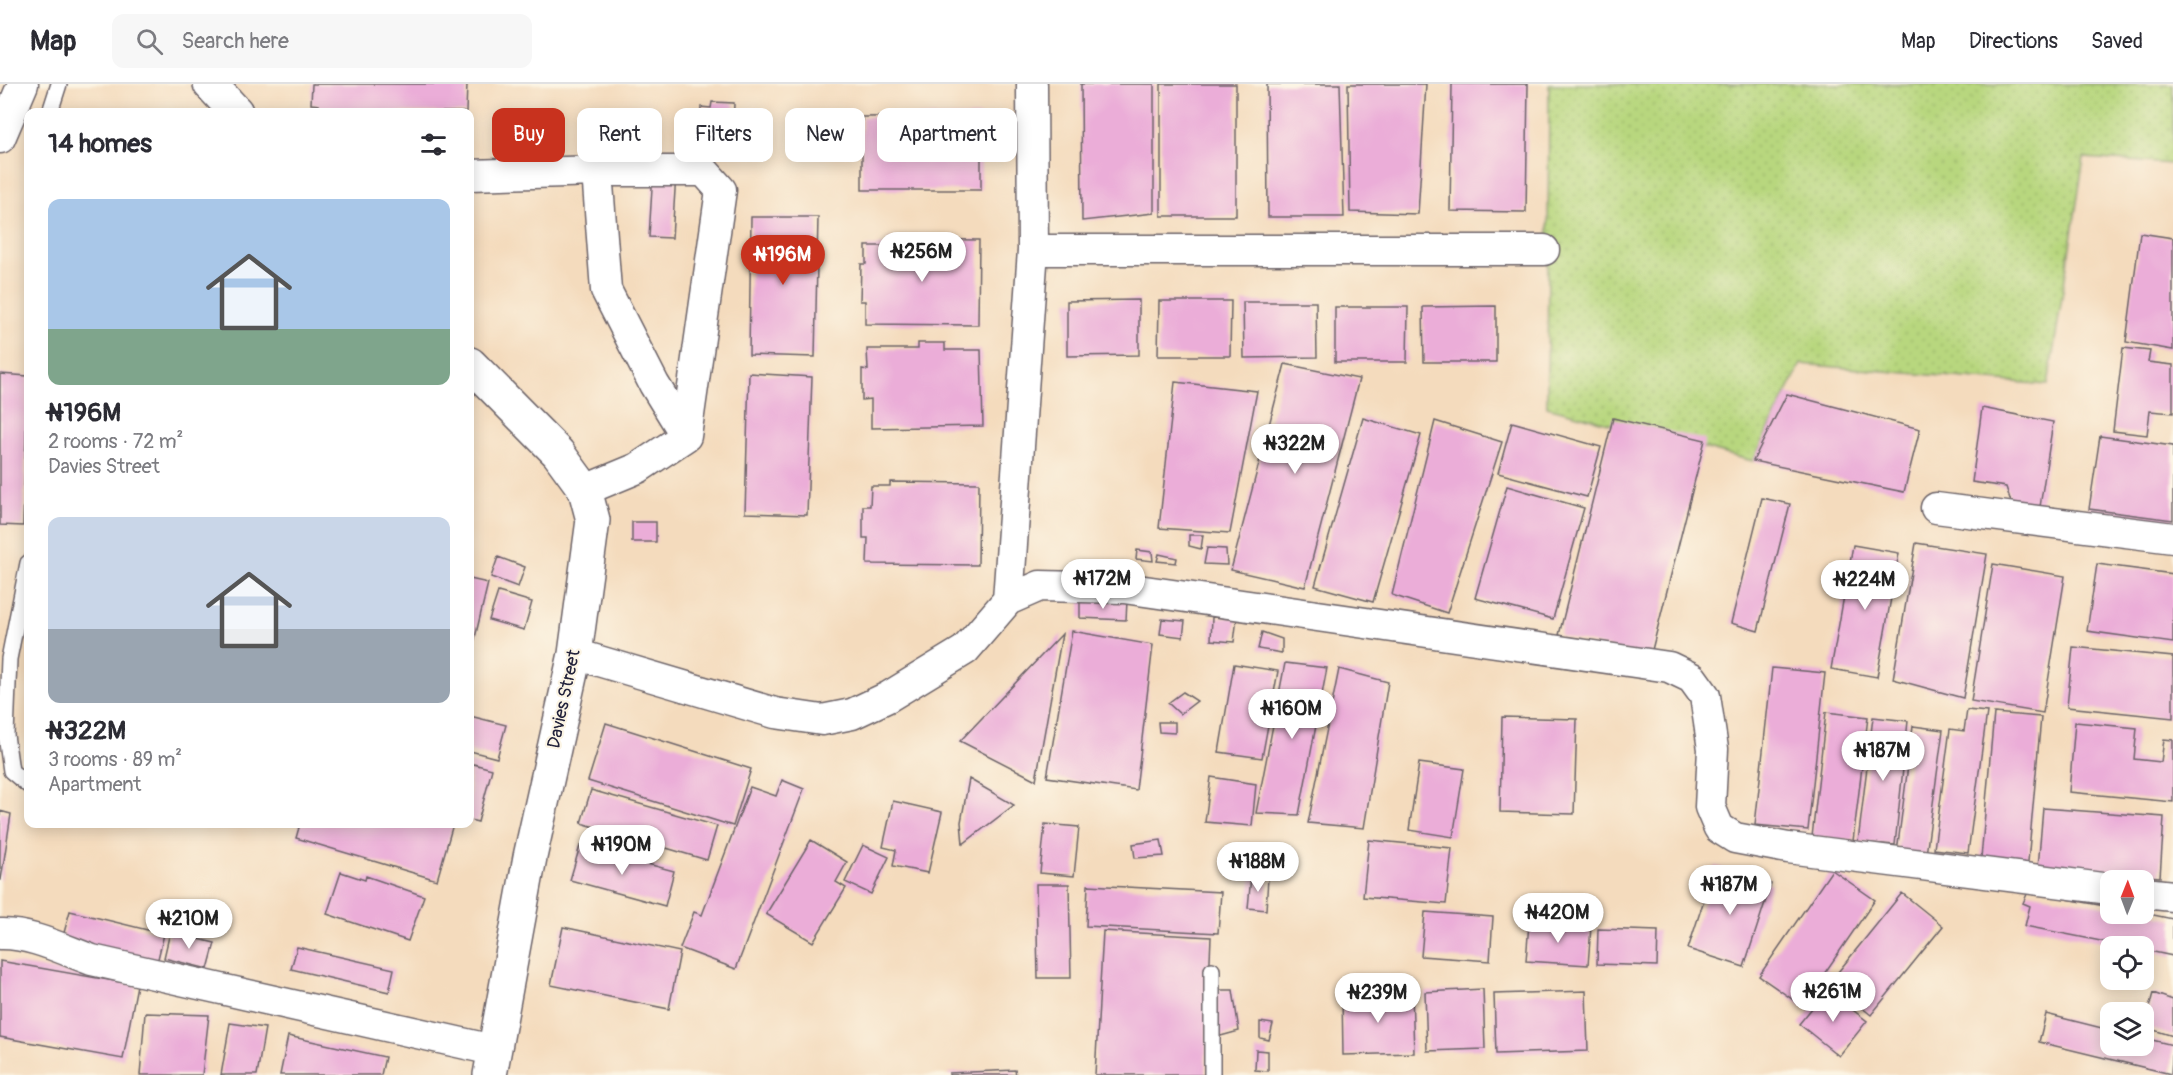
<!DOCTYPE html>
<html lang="en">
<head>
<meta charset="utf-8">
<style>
	body { margin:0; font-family:Pangolin,sans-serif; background:#f7f7f7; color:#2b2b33; height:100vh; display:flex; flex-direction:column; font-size:22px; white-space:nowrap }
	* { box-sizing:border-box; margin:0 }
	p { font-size:20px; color:#7c7c81 }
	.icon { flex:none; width:33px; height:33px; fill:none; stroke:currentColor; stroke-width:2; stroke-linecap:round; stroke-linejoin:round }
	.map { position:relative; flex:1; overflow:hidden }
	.details { position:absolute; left:24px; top:24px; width:450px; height:720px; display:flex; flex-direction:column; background:#fff; border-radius:12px; box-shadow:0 3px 15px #0003 }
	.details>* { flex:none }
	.hud { position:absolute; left:492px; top:24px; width:570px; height:54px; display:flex; gap:12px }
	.needle { width:39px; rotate:1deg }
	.buttons { position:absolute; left:2100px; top:786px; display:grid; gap:12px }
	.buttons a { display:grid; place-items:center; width:54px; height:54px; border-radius:12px; background:#fff; box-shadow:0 3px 15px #0003; font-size:30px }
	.price { position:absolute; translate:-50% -51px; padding:0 14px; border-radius:21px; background:#fff; color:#222; font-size:20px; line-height:39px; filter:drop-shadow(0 2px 3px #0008) }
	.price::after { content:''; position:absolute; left:50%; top:36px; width:18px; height:14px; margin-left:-9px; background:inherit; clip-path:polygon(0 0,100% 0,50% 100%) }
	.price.current { background:#c8321e; color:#fff }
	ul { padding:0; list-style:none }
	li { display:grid; align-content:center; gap:12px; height:318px; padding:0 24px }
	li span { display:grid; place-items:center; height:186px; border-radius:12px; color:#555 }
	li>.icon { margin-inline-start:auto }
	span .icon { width:108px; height:108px; fill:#fffc; stroke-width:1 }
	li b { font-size:26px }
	h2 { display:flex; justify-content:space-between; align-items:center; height:72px; padding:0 24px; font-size:26px }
	.tag { padding:0 21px; border-radius:12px; background:#fff; box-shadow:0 3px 15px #0003; font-size:21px; line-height:54px }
	.tag.current { background:#c8321e; color:#fff }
	header { display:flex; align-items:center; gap:36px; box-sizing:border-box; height:84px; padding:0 30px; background:#fff; border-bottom:2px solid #e1e1e2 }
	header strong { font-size:28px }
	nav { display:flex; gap:33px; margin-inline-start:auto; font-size:21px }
	.search { width:420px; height:54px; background:#f7f7f7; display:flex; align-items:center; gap:15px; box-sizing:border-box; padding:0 21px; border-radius:12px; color:#7c7c81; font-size:22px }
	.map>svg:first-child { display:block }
	.grass { fill:url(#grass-dots); stroke:#6d7c5c; stroke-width:1.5 }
	.building { fill:#ebadd8 }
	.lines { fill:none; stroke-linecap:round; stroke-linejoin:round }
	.service-casing { stroke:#6c6368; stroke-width:18 }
	.minor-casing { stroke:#6c6368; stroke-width:33 }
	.tertiary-casing { stroke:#6c6368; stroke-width:36 }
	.service { stroke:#fff; stroke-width:15 }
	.minor { stroke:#fff; stroke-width:30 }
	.tertiary { stroke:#fff; stroke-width:33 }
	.labels { text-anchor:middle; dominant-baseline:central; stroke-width:4.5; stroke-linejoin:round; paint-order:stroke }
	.street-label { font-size:18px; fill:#22223b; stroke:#fcf5e5 }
</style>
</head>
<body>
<header>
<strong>Map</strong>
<div class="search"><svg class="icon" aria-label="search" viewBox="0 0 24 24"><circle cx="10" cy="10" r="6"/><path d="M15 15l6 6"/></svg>Search here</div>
<nav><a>Map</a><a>Directions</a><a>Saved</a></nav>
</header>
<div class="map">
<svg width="2173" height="991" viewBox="0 0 2173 991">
	<defs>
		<pattern id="grass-dots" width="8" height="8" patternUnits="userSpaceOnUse" patternTransform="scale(1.5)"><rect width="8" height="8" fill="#b8d77e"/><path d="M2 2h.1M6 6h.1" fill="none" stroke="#9eb86e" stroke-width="1.8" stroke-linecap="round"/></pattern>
	</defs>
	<rect width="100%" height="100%" fill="#fcf5e5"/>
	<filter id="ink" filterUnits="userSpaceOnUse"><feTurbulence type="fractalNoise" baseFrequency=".0167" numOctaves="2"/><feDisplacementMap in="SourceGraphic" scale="12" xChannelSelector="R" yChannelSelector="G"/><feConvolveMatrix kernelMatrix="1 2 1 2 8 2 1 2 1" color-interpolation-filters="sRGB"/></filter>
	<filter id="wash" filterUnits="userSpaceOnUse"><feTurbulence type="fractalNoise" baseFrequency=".008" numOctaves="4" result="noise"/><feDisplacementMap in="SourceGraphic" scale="24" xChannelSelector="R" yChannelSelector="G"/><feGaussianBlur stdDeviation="1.35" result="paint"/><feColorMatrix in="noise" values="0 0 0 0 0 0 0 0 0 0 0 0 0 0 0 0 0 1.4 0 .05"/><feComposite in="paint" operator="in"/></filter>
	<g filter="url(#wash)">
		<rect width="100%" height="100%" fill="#f4dbbd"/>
		<path class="grass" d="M1549,0H2173V80L2084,74L2048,301L1801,280L1753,377L1547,323Z"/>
		<g id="blocks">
			<path class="building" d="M312,0H467L466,28H318L319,21L311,20Z
				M1081,0H1154V129L1082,137Z
				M1161,0H1236V132H1161Z
				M1267,0H1340L1344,133H1268Z
				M1348,0H1426L1418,130L1350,128Z
				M1452,0H1528L1526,128L1450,127Z
				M712,18L734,19L733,48L700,47L701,23L711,24Z
				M981,32V106H862V33Z
				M653,88L676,90L672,154L649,153Z
				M751,133H818L815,273L749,271Z
				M2140,149L2173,154V266L2126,258Z
				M888,155L979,156L978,241L865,240V217H860L861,180H866V162H888Z
				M1139,216V271L1067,272V217Z
				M1159,217H1231L1230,272H1158Z
				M1243,218H1316L1317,273L1244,274Z
				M1496,222V278H1424L1423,223Z
				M1335,223H1408L1407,278H1335Z
				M918,259H945V266H981L983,342L871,344V315L862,316V285L868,286L867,265H918Z
				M2123,264L2150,267L2148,278L2173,281V329L2150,327L2147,351L2113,347Z
				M1285,280L1359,295L1305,503L1231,486Z
				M749,289L812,293L807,431L745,429Z
				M0,290L28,292L23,442L0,441Z
				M1175,298L1257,307L1230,449L1159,444Z
				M1787,310L1920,345L1904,408L1753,377Z
				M1982,324L2053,338L2040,423L2011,418L2006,403L1972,398Z
				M1363,334L1421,351L1373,518L1315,502Z
				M1613,334L1705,356L1650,574L1559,551Z
				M1435,337L1502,358L1447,529L1392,511Z
				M1512,338L1601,363L1587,413L1498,389Z
				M2100,352L2173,362V436L2089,425Z
				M890,398L979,399L978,481L867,480L868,454H863V422H870L871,402H890Z
				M1507,402L1584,424L1553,535L1475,514Z
				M1762,414L1790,420L1758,547L1731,539Z
				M632,438H656V458H632Z
				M1189,451H1203L1201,465L1189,462Z
				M1916,459L1987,470L1963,614L1893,595Z
				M1853,461L1899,469L1877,593L1831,585Z
				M1207,464L1226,465L1227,481L1204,480Z
				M1137,466L1152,468L1153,477L1136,475Z
				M1159,470L1177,474L1176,479L1157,477Z
				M498,473L525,483L518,503L491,493Z
				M1993,480L2065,492L2043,629L1971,617Z
				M2097,480L2173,490V559L2087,547Z
				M470,495L488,499L470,575Z
				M498,508L532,518L524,546L489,536Z
				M1080,516L1127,517L1126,536L1080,534Z
				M1212,533L1237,534L1234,558L1211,556Z
				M1162,535L1185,537L1183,553L1160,550Z
				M1072,547L1153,561L1136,706L1047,693Z
				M1262,548L1282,555V569L1258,565Z
				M1062,550L1036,696L960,657Z
				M2073,563L2173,573V634L2067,623Z
				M1285,579L1327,584L1299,731L1256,729Z
				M1234,580L1278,587L1262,674L1219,668Z
				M1772,584L1825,589L1808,746L1755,741Z
				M1339,585L1388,598L1364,744L1308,739Z
				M1183,608L1197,617L1180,630L1168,619Z
				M1967,626L1987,628L1968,769L1934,765L1950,645L1964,647Z
				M1826,628L1868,633L1853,757L1812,753Z
				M1994,629L2041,633L2027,789L1980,785Z
				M470,632L506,641L497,674L470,667Z
				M1502,633L1577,635L1574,730L1500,728Z
				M1873,633L1908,637L1895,761L1858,758Z
				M1158,638H1175V649L1159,648Z
				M2075,638L2137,644L2134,675L2161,678L2164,655L2173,656V718L2069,708Z
				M606,639L751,685L733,742L588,697Z
				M1913,642L1943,646L1926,771L1897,768Z
				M470,679L492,685L478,738L470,736Z
				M1419,679L1464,685L1453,753L1409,746Z
				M1211,693L1256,700L1252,742L1205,738Z
				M969,695L1014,721L963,760L961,738Z
				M782,696L804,705L736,885L680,864L694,828L702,831L750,703L776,712Z
				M591,706L717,742L707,776L581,739Z
				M893,717L942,728L928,789L893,782L896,766L883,763Z
				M2043,724L2164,733L2160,793L2038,784Z
				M0,727L11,730L1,796H0Z
				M300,740H453L437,796L296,754Z
				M1045,740L1079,743L1074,792L1040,789Z
				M811,756L847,778L836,798L846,804L813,858L766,830Z
				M1161,756L1164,772L1135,774L1133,760Z
				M1369,756L1452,764L1446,820L1363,813Z
				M863,761L889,773L871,810L845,798Z
				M580,762L674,787L665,822L570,796Z
				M1715,782L1771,800L1744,883L1688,865Z
				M1832,786L1875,816L1802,922L1759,892Z
				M341,788L365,796L366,792L424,812L408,857L327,830Z
				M1251,792L1268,794L1266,826L1248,824Z
				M1036,800H1069L1071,894H1038Z
				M1088,801L1221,808L1218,849L1086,842Z
				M2028,808L2110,823V830L2144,829L2173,835V872L2144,866V862H2126L2025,842L2030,822L2023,819Z
				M1902,809L1943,842L1871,931L1830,898Z
				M70,827L164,850L157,879L62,856Z
				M1425,828L1493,833L1490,877L1421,872Z
				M1529,839L1591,843L1588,881L1526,877Z
				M563,843L680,868L669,925L551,901Z
				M1598,845L1658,847L1657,882L1597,880Z
				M1103,847L1211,853L1205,991H1095Z
				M170,848L215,859L208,885L164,874Z
				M297,863L394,885L389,908L291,885Z
				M0,877L137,901L123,975L0,953Z
				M1483,905L1485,965L1427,967L1425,908Z
				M1216,906H1233L1239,947L1217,953Z
				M1827,906L1867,937L1839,972L1799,940Z
				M1586,907L1588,967L1496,970L1494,910Z
				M1412,908L1414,969L1343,971L1342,910Z
				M2153,909L2173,916V952L2144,943Z
				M145,929L209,931L202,991H140Z
				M2046,930L2110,946V962H2144V954L2173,961L2171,990L2039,958Z
				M1260,938L1273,940L1269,956L1260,954Z
				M230,939L265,944L257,991H221Z
				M288,952L385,973L381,991H280Z
				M1256,966L1268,967V987L1255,986Z
				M1015,986L1016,991H949V989Z"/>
		</g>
	</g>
	<g filter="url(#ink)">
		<use href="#blocks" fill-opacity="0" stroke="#6c6368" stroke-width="1.5"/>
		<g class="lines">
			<g class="service-casing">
				<path id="service" d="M50,28L59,0
					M28,479L9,575L6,651L11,687L28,701
					M1212,886V991"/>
			</g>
			<g class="minor-casing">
				<path id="minor" d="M0,54L23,0
					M597,87L606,206L654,300L686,352
					M470,91L597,87H704L721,106L686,352L638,384L585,406
					M1033,166H1544
					M1936,424L2173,454
					M1008,516L1033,166L1032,0
					M575,570L775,629L822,636L852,630L888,613L965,566L1008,516L1040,502L1124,504L1669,583L1692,594L1705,612L1713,665L1710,723L1719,744L1735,754L1788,764L2110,805
					M2144,809L2173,812
					M0,850C31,849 64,866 92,876L493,966"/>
			</g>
			<g class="tertiary-casing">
				<path id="tertiary" d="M210,0L236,28
					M470,280L558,369L585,406L593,436L575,570L530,773L490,991"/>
			</g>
			<use href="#service" class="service"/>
			<use href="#minor" class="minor"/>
			<use href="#tertiary" class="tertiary"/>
		</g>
	</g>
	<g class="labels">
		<g class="street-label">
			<text transform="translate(564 615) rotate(-78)">Davies Street</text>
		</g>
	</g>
</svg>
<div class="buttons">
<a><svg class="needle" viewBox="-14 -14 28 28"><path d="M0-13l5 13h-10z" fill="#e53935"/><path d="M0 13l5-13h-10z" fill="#7c7c81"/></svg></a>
<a><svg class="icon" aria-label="locate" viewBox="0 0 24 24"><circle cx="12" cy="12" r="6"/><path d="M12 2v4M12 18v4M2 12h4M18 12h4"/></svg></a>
<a><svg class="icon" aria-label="layers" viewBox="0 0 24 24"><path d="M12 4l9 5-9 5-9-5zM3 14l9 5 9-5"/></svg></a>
</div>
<b class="price" style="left:922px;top:199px">₦256M</b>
<b class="price current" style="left:783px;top:202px">₦196M</b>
<b class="price" style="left:1295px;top:391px">₦322M</b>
<b class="price" style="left:1103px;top:526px">₦172M</b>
<b class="price" style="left:1865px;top:527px">₦224M</b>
<b class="price" style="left:1292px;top:656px">₦160M</b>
<b class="price" style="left:1883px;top:698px">₦187M</b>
<b class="price" style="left:622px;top:792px">₦190M</b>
<b class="price" style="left:1258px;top:809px">₦188M</b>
<b class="price" style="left:1730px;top:832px">₦187M</b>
<b class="price" style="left:1558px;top:860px">₦420M</b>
<b class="price" style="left:189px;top:866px">₦210M</b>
<b class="price" style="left:1833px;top:939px">₦261M</b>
<b class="price" style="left:1378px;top:940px">₦239M</b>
<div class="hud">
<a class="tag current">Buy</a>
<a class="tag">Rent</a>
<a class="tag">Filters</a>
<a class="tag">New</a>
<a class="tag">Apartment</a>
</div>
<section class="details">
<h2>14 homes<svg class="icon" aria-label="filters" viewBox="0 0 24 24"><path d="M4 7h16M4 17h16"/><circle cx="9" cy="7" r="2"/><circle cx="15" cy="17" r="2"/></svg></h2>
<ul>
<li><span style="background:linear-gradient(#a9c7e8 70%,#7fa58c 0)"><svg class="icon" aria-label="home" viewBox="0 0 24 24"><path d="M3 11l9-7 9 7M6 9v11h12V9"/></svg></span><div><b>₦196M</b><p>2 rooms · 72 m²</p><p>Davies Street</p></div></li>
<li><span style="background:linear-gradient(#c9d6e8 60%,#9aa5b1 0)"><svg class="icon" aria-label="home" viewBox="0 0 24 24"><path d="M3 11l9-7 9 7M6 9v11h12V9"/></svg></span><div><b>₦322M</b><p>3 rooms · 89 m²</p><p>Apartment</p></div></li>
</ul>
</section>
</div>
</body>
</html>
